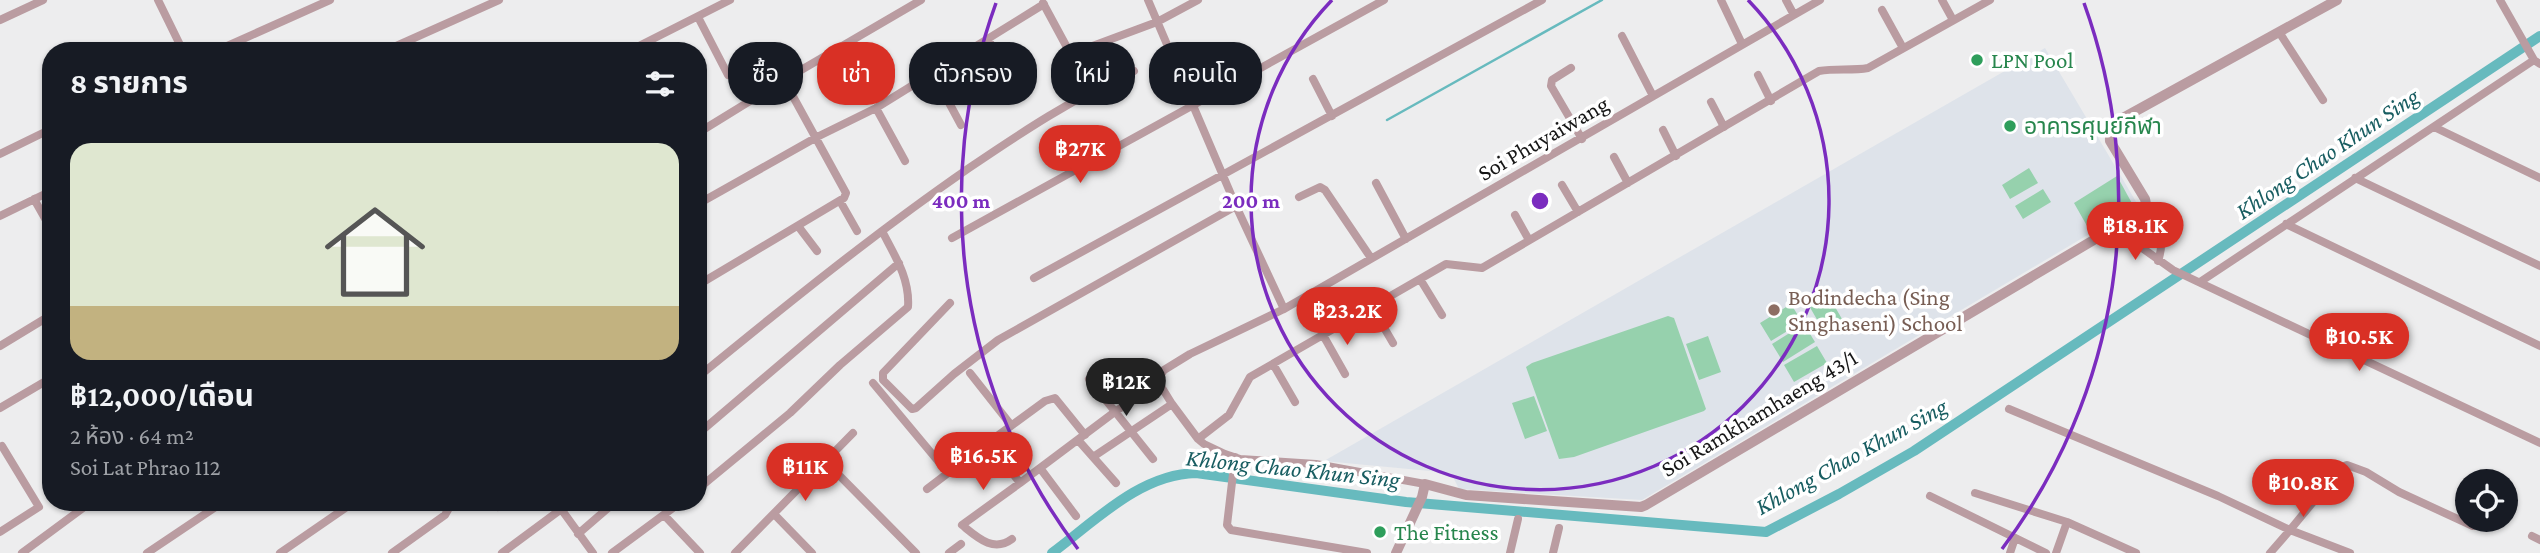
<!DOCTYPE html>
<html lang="th">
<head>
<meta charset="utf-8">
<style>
	body { margin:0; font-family:"Crimson Pro","Noto Sans Thai",serif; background:#242831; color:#f1f3f6; height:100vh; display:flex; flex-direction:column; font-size:26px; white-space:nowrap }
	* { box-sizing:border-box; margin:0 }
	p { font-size:23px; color:#9ea1a6 }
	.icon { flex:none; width:38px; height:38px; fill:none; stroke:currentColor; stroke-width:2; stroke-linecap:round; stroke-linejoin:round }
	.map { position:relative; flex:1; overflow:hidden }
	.side { position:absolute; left:42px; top:42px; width:665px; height:469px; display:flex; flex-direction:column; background:#171b24; border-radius:28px; box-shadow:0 2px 5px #0004 }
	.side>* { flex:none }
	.hud { position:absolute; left:728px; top:42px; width:665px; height:63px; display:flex; gap:14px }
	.tools { position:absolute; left:2455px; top:469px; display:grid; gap:14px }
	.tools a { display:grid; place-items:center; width:63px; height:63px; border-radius:50%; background:#171b24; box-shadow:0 2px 5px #0004; font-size:35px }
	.price { position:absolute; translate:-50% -60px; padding:0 16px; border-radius:24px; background:#d93025; color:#fff; font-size:23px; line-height:46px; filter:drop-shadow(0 2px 4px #0008) }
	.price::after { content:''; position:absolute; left:50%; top:42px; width:21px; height:16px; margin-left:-10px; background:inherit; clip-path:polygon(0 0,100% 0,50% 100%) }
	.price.active { background:#222; color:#fff }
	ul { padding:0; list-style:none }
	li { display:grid; align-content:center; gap:14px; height:371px; padding:0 28px }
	li span { display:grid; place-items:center; height:217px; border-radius:21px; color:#555 }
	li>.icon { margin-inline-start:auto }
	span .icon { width:126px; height:126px; fill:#fffc; stroke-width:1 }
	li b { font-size:30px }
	h2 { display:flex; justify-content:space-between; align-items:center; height:84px; padding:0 28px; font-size:30px }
	.chip { padding:0 24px; border-radius:28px; background:#171b24; box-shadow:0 2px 5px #0004; font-size:24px; line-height:63px }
	.chip.active { background:#d93025; color:#fff }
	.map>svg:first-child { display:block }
	.built { fill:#dee3ea }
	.green { fill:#96d1ad }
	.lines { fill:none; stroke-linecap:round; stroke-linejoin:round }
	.stream { stroke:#67babe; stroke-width:2.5 }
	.canal { stroke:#67babe; stroke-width:10 }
	.minor { stroke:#ba9ca1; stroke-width:8 }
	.tertiary { stroke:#ba9ca1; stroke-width:10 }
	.ring { fill:none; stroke:#7b2cbf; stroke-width:3.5 }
	.leisure-dot { fill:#2e9e5b; stroke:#fff; stroke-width:2.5 }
	.education-dot { fill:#8d6e63; stroke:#fff; stroke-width:2.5 }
	.labels { text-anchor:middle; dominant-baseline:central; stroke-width:7; stroke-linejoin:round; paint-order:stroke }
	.leisure-label { font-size:23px; fill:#27864d; stroke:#fff; text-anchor:start }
	.street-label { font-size:23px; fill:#161616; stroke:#fff }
	.education-label { font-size:23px; fill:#785e54; stroke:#fff; text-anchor:start }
	.water-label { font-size:24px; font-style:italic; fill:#185d61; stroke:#fff }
	.centre { fill:#7b2cbf; stroke:#fff; stroke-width:3.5 }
	.ring-label { font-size:21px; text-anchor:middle; font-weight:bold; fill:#7b2cbf; stroke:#fff; stroke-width:7; stroke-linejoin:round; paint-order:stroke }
</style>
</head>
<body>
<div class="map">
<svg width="2540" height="553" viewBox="0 0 2540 553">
	<rect width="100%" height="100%" fill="#ededee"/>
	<path class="built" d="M2045,48L2138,205L1642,500L1459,489L1451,473L1324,461Z"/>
	<path class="green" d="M2029,168L2038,183L2010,199L2002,185Z
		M2117,176L2134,207L2091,233L2074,203Z
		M2043,189L2051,202L2023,219L2015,206Z
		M1823,286L1842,319L1823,330L1804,297Z
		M1791,304L1802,322L1771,341L1760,323Z
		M1668,316L1674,318L1706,409L1704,411L1574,457L1559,459L1526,367L1532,363Z
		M1804,324L1815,342L1783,362L1772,344Z
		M1708,336L1721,372L1699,380L1686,344Z
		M1817,346L1827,363L1794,382L1784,365Z
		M1534,396L1547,431L1525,439L1512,403Z"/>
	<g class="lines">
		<path class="stream" d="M1387,120L1602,0"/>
		<path class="canal" d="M1052,553C1094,522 1140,474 1196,473L1406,502L1766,532L1839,494L1914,451L2540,36"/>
		<path class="minor" d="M158,0L183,51
			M1148,0L1236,206L1284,309
			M1721,0L1742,44
			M1786,0L1794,15
			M1942,0L1953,20
			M2500,0L2534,60L2540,64
			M1043,3L1090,90
			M1882,10L1903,48
			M698,17L728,75
			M0,20L43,0
			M2279,32L2323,100
			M1622,36L1653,96
			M988,39L1016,88
			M216,51L330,0
			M385,51L499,0
			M629,51L730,0
			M1071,54L1157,22L1198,0
			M1571,68L1552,80L1551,86L1582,139
			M933,73L961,125
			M1758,75L1771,101
			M1313,79L1332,116
			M1711,102L1724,127
			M876,108L905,161
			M2434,127L2540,178
			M1663,130L1676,156
			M698,133L784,80L921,0
			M0,154L51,129
			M1614,157L1628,183
			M2355,178L2540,266
			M1376,183L1406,239
			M1562,185L1578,212
			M1299,197L1320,187L1325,190L1371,258
			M34,199L51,229
			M840,201L857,231
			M698,204L817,137L876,108L1044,4
			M2146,204C2158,224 2166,238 2158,261
			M1515,215L1529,240
			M0,216L51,191
			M2286,224L2540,346
			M798,226L817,251
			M2114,228L2173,270L2540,443
			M952,238L1384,0
			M1034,278C1203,184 1373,93 1542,0
			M1420,279L1442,315
			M2200,282L2534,60
			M698,285L844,198L846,193L784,80
			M950,303L883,373V380L912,409L916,408L954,374L998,340L1236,206
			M1372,307L1393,343
			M1323,335L1345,374
			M0,346L51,315
			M1273,364L1295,402
			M970,373L1011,425
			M698,377C786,305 875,233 969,168C1022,132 1075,97 1134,71
			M1089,379L1153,459
			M873,383L948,473L989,442L1020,483L1116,411L1159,383
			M0,408L51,378
			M2009,409L2218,496L2290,530L2342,467L2347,465L2366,472L2399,492L2473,526L2485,520
			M698,434L899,263
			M1198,439L1229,415L1250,377L1446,264L1482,268L1819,71C1836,68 1852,71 1868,68L1990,0
			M1078,440L1093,457L1172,404
			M989,442L1045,401L1055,398L1085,435
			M1093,457L1116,483
			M1235,457L1227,525L1231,530L1367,553
			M826,462L916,553
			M1040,468L1076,516
			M1425,484L1316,464L1240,459L1225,454L1204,444L1198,439L1172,404L1159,383L1160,376L1164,370L1190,354L1284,309L1820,0
			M698,489L790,413L840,365L908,307C910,279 895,256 882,231
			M927,489L948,473
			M1975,493L2067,522L2136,553
			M1930,496L2046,553
			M495,502L498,507
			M556,502L593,553
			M774,514L812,553
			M664,515L700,553
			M0,532L39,507L2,446
			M578,534L615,502
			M2532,536L2540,540
			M1012,539C993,553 977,537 962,525L1020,483
			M22,553L91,502
			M147,553L223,502
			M280,553L354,502
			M392,553L445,515L449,508L447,502
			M502,553L560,510
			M612,553L681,502
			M735,553L853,433
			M949,553L961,544
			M1510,553L1518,519
			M1553,553L1559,528
			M2010,553L2015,538
			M2056,553L2067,522
			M2270,553L2290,530L2350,553"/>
		<path class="tertiary" d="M1396,553L1422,497L1425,484L1466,495L1641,507L1646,505L2141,212L2146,204L2145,199L2110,141C2109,130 2116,125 2123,118L2337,0"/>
	</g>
	<g class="ring">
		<path d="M1748 0A289 289 0 1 1 1332 0"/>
		<path d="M1078 549A579 579 0 0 1 996 3M2084 3A579 579 0 0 1 2002 549"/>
	</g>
	<g class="leisure-dot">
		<circle cx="1977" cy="60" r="7"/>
		<circle cx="2010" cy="126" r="7"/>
		<circle cx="1380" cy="532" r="7"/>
	</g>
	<circle class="education-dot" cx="1774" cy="310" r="7"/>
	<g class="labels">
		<g class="leisure-label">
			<text x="1991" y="60">LPN Pool</text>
			<text x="2024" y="126">อาคารศุนย์กีฬา</text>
			<text x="1394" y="532">The Fitness</text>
		</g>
		<g class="street-label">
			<text transform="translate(1543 138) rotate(-30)">Soi Phuyaiwang</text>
			<text transform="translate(1759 413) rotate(-31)">Soi Ramkhamhaeng 43/1</text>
		</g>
		<g class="education-label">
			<text x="1788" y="297">Bodindecha (Sing<tspan x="1788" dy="26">Singhaseni) School</tspan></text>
		</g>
		<g class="water-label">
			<text transform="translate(2327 153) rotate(-34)">Khlong Chao Khun Sing</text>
			<text transform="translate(1851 456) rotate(-29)">Khlong Chao Khun Sing</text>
			<text transform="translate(1293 468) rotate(6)">Khlong Chao Khun Sing</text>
		</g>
	</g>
	<circle cx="1540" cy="201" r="10" class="centre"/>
	<g class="ring-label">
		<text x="1251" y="208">200 m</text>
		<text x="961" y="208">400 m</text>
	</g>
</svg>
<div class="tools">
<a><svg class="icon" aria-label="locate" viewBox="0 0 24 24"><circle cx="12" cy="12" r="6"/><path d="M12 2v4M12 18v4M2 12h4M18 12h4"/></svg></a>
</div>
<b class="price" style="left:1080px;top:185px">฿27K</b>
<b class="price" style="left:2135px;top:262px">฿18.1K</b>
<b class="price" style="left:1347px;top:347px">฿23.2K</b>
<b class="price" style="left:2359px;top:373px">฿10.5K</b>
<b class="price active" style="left:1126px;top:418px">฿12K</b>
<b class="price" style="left:983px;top:492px">฿16.5K</b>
<b class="price" style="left:805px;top:503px">฿11K</b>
<b class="price" style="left:2303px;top:519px">฿10.8K</b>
<div class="hud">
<a class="chip">ซื้อ</a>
<a class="chip active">เช่า</a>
<a class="chip">ตัวกรอง</a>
<a class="chip">ใหม่</a>
<a class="chip">คอนโด</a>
</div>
<section class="side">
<h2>8 รายการ<svg class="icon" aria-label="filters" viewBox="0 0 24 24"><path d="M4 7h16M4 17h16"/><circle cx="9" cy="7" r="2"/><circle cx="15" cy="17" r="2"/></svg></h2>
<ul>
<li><span style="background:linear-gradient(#dfe7d0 75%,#c2b280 0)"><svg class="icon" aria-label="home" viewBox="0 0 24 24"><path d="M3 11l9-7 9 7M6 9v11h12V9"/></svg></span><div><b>฿12,000/เดือน</b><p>2 ห้อง · 64 m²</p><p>Soi Lat Phrao 112</p></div></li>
</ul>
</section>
</div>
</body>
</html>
